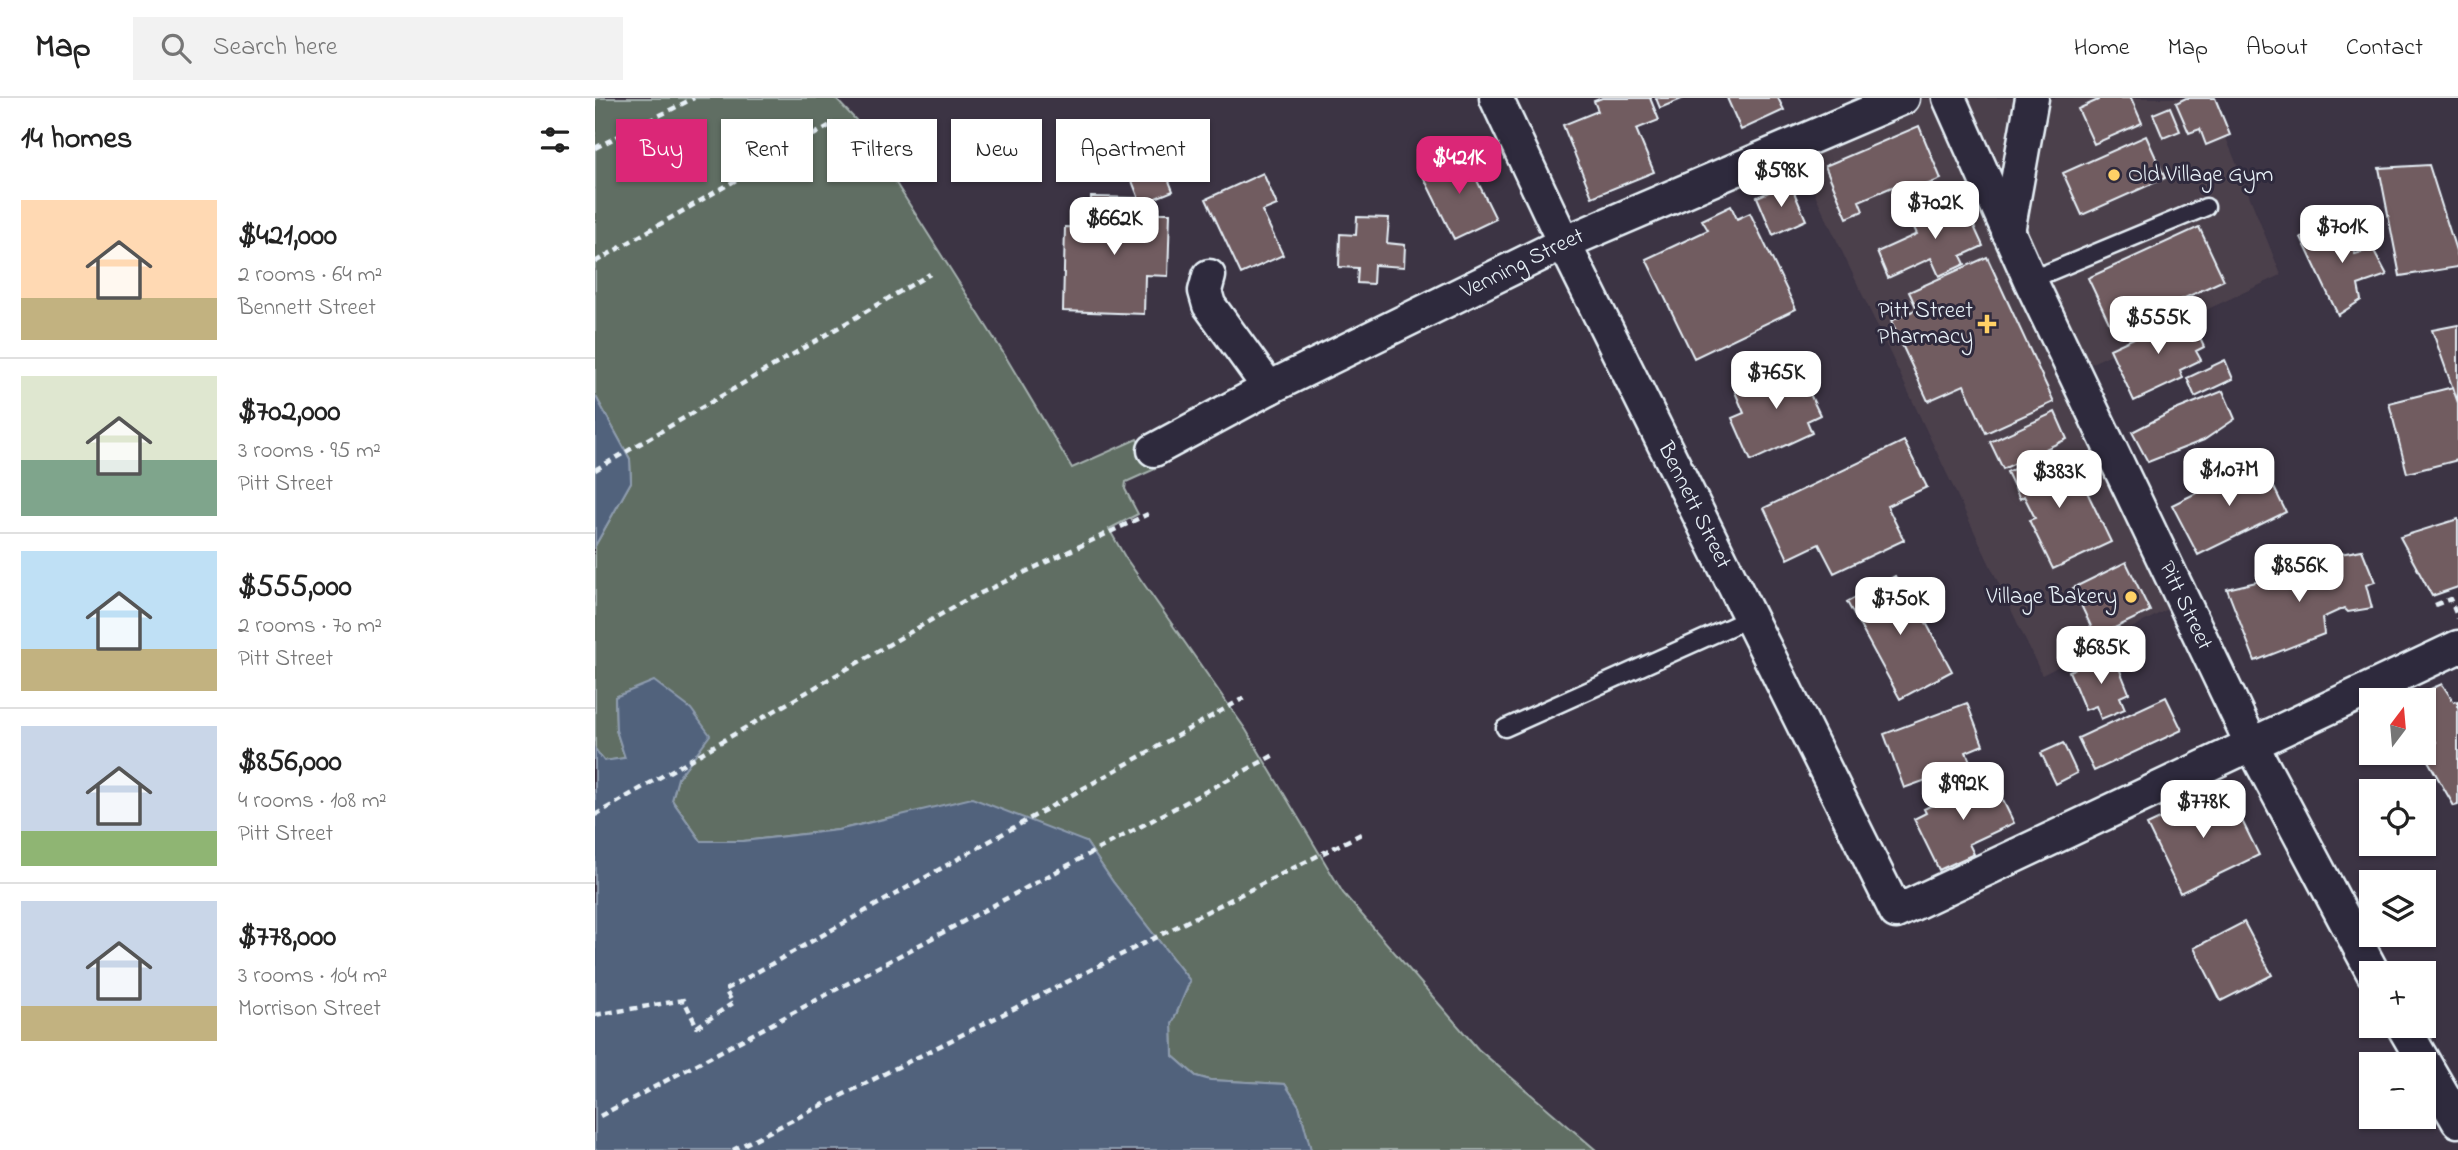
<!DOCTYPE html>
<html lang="en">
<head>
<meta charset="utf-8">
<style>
	body { margin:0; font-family:"Indie Flower",sans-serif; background:#f2f2f2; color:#222; height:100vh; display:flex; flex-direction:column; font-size:26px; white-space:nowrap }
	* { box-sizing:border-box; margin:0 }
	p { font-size:23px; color:#767676 }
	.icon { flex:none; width:38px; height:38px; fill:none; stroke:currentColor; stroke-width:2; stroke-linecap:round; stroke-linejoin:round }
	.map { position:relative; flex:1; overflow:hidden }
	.sheet { display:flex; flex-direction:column; background:#fff; width:595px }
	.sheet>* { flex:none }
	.top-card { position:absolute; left:21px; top:21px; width:665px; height:63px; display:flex; gap:14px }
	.needle { width:46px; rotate:16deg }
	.controls { position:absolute; left:1764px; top:590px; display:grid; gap:14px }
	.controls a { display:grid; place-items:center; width:77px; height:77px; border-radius:0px; background:#fff; box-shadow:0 2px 5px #0004; font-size:35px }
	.price { position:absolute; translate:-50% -60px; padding:0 16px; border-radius:14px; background:#fff; color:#222; font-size:23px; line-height:46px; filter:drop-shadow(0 2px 4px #0008) }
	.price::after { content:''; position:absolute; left:50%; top:42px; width:21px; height:16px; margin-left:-10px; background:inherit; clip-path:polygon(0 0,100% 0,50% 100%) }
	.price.selected { background:#db2777; color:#fff }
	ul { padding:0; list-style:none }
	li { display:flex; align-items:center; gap:21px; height:175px; padding:0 21px }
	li+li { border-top:2px solid #e0e0e0 }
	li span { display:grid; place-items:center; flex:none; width:196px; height:140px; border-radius:0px; color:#555 }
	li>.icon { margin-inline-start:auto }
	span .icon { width:84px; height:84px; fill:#fffc; stroke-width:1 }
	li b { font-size:30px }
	h2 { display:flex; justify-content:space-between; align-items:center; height:84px; padding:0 21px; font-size:30px }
	.pill { padding:0 24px; border-radius:0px; background:#fff; box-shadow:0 2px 5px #0004; font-size:24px; line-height:63px }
	.pill.selected { background:#db2777; color:#fff }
	header { display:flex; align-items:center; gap:42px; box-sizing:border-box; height:98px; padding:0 35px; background:#fff; border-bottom:2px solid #e0e0e0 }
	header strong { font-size:33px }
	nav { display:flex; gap:38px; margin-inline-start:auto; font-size:24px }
	.search { width:490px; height:63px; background:#f2f2f2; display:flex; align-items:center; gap:18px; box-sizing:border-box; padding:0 24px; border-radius:0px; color:#767676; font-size:26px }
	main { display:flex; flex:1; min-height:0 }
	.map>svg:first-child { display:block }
	.built { fill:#4c404c }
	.green { fill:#606e63; stroke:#a4b0ae; stroke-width:2 }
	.water { fill:#51627c; stroke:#8d9bae; stroke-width:2 }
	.building { fill:#715b60; stroke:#e8f1f8; stroke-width:2 }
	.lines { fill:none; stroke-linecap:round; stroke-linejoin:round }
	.lane-casing { stroke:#e8f1f8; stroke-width:21 }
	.street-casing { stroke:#e8f1f8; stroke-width:37 }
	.path { stroke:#e8f1f8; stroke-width:4.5; stroke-dasharray:7 5; stroke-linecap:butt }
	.lane { stroke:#2f2a3d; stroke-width:16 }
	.street { stroke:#2f2a3d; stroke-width:32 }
	.poi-dot { fill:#ffd166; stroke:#2f2a3d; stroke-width:2.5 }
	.labels { text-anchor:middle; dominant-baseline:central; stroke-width:6; stroke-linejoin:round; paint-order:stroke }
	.poi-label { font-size:23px; fill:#e8f1f8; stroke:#2f2a3d; text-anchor:end }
	.street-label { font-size:23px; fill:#e8f1f8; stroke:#2f2a3d }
</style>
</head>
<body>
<header>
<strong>Map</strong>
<div class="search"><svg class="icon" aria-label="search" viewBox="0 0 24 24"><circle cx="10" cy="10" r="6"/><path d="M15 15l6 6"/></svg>Search here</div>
<nav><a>Home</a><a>Map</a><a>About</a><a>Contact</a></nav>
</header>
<main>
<section class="sheet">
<h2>14 homes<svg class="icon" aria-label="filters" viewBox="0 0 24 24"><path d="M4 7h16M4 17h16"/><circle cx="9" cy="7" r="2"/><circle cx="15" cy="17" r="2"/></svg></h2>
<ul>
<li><span style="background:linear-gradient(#ffd9b3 70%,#c2b280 0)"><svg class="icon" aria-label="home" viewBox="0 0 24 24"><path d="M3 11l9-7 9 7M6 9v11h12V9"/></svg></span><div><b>$421,000</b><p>2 rooms · 64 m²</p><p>Bennett Street</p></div></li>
<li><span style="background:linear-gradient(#dfe7d0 60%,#7fa58c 0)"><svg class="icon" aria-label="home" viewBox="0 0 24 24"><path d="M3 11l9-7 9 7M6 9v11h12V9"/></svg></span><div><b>$702,000</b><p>3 rooms · 95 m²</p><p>Pitt Street</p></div></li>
<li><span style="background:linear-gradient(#bfe0f5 70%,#c2b280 0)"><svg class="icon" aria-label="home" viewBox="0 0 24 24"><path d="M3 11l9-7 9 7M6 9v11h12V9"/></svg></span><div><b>$555,000</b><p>2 rooms · 70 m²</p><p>Pitt Street</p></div></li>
<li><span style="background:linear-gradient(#c9d6e8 75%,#8fb573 0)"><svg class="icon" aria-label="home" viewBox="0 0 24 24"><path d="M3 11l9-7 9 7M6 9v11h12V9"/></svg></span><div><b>$856,000</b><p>4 rooms · 108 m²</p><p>Pitt Street</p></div></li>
<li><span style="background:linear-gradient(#c9d6e8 75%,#c2b280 0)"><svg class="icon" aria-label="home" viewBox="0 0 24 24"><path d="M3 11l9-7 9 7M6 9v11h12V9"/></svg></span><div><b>$778,000</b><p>3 rooms · 104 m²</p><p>Morrison Street</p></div></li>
</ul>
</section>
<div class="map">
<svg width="1863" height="1052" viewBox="0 0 1863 1052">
	<rect width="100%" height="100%" fill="#3c3444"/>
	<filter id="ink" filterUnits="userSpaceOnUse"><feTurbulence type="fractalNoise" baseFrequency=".0143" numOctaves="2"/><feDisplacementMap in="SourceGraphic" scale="14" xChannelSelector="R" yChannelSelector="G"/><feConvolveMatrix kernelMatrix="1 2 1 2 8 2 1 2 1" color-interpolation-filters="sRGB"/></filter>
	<g filter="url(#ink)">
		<path class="built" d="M1316,0H1615L1686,177L1484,271L1592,501L1447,577L1203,60Z"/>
		<path class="green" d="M0,0H240L261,22L409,256L477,370L542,341L560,371L531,384L530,391L543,416L514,431L530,459L651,632L748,795L883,951L1001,1052H716L704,1008L690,986L615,982L601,978L578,958L577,926L595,883L518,784L491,744L296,719L243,732L148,743H106L77,702L83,680L114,637L59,584L20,599L21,632L30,660L9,663L0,651V448L36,384L35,361L0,297Z"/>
		<path class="water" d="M0,297L35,361L36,384L0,448Z
			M59,583L96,611L115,637L83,680L77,702L106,743H148L243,732L377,700L491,744L518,784L595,883L577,926L578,958L601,978L615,982L690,986L704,1008L716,1052H0V651L9,663L30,660L21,632L20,599Z"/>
		<path class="building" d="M1007,0H1055L1064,22L1041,31L1059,74L997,99L968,27L1003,13L999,3Z
			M1061,0H1089L1065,10Z
			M1132,0H1183L1189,12L1146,32Z
			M1503,0H1536L1547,25L1499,46L1483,11L1503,2Z
			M1620,0L1635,37L1611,47L1605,31L1594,35L1581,5L1591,0Z
			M1575,9L1585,33L1568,40L1558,16Z
			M1324,28L1346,81L1309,96L1304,86L1264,103L1268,113L1252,120L1230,68Z
			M1551,38L1570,80L1487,117L1468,75Z
			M579,43L590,72L572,78L578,93L546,106L529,62Z
			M868,54L901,121L859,141L826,74Z
			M1834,67L1863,159V169L1805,178L1784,70Z
			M668,75L682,107L667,113L688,157L646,176L611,101Z
			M1195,85L1211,122L1178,137L1162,99Z
			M1365,98L1388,148L1366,158L1370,166L1344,178L1336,160L1293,180L1282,154L1322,136L1315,121Z
			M496,99L543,100L542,115H575L573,178L550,177L549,216L468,213L470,129L495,130Z
			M1136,108L1142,121L1155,115L1201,211L1099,260L1051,161L1113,132L1107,122Z
			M762,119L794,120L792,145L810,147L809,169L779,167L778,186L762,185L763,170L744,169L745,136L761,137Z
			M1748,123L1760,156L1778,151L1792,177L1763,187L1766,202L1743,217L1706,139Z
			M1604,129L1629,182L1518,233L1493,180Z
			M1392,159L1459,304L1391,335L1369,287L1333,303L1296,223L1322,211L1314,194Z
			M1593,215L1609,249L1601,253L1606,262L1585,272L1588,280L1539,303L1515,251Z
			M1863,227V305L1837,232Z
			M1630,262L1638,281L1600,299L1592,280Z
			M1208,263L1221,291L1214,294L1225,317L1212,323L1217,335L1156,363L1137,320L1149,315L1140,294Z
			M1858,289L1863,305V362L1812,375L1794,305Z
			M1628,293L1640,321L1609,342L1553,364L1537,334L1578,313Z
			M1460,314L1472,341L1408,371L1395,344Z
			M1309,343L1332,389L1292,408L1309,442L1239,475L1224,446L1193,461L1169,410Z
			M1460,353L1469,374L1480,369L1516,444L1458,471L1434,422L1440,420L1429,398L1425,401L1412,374Z
			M1666,363L1691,414L1603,457L1577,407Z
			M1863,421V489L1837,498L1805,439Z
			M1767,452L1780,484L1771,487L1777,510L1753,514L1749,510L1727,520L1729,536L1660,563L1632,491L1711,472L1722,482L1745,476L1740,457Z
			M1531,464L1555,513L1501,539L1478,490Z
			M1300,478L1308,493L1313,491L1357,573L1305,601L1252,504Z
			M1518,555L1534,595L1525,599L1530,611L1506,621L1501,608L1490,612L1474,573Z
			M1847,586L1859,604L1863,603V707L1859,708L1828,654L1829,652L1841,644L1829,621V602H1819L1817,599Z
			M1571,599L1587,632L1499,673L1483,640Z
			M1372,605L1388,647L1371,654L1376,666L1309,690L1289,636Z
			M1468,645L1482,675L1461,686L1446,655Z
			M1396,678L1419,725L1374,746L1379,756L1344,772L1319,721L1331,715L1329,711Z
			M1631,690L1664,757L1585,795L1552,727Z
			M1649,824L1677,877L1626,903L1599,850Z"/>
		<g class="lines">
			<g class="lane-casing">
				<path id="lane" d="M1435,182L1611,109
					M910,630L1155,520"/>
			</g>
			<g class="street-casing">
				<g id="street">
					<path id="s1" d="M901,0L969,145L1301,814L1863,549"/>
					<path id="s2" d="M1354,0L1435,182L1657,647L1778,875"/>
					<path d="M1413,134L1437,0"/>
					<path d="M614,178L610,193L614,207L674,290"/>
					<path id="s3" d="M559,352L674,290L969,145L1308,0"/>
					<path d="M1808,928L1863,1023"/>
				</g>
			</g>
			<path class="path" d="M0,50L99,0
				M0,164L239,25
				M0,372L335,176
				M1840,507L1855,501L1863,520
				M0,717L369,503L553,416
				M0,917L89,902L102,929L138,905L130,892L649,600
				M5,1018L681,656
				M138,1052L768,735"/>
			<use href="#lane" class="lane"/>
			<use href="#street" class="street"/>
		</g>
	</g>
	<g class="poi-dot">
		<circle cx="1519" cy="77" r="7"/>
		<path d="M1388.5 215.5h7v7h7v7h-7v7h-7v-7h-7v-7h7z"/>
		<circle cx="1536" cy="499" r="7"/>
	</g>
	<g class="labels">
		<g class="poi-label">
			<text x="1533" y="77" text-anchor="start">Old Village Gym</text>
			<text x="1378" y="213">Pitt Street<tspan x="1378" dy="26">Pharmacy</tspan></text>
			<text x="1522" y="499">Village Bakery</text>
		</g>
		<g class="street-label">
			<text stroke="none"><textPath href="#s3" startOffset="413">Venning Street</textPath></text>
			<text stroke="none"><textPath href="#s1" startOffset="453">Bennett Street</textPath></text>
			<text stroke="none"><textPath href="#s2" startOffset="560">Pitt Street</textPath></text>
		</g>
	</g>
</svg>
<div class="controls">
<a><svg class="needle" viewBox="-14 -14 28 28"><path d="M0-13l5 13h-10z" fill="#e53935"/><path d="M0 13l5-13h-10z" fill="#767676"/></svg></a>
<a><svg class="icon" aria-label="locate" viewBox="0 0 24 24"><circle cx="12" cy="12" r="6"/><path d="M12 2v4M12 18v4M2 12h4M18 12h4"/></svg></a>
<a><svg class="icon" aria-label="layers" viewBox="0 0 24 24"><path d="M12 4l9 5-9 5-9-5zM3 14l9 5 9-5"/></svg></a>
<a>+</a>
<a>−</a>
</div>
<b class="price selected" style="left:864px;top:98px">$421K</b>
<b class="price" style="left:1186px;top:111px">$598K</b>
<b class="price" style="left:1340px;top:143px">$702K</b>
<b class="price" style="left:519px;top:159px">$662K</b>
<b class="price" style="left:1747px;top:167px">$701K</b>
<b class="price" style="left:1563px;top:258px">$555K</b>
<b class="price" style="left:1181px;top:313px">$765K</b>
<b class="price" style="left:1634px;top:410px">$1.07M</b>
<b class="price" style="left:1464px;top:412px">$383K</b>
<b class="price" style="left:1704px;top:506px">$856K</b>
<b class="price" style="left:1305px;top:539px">$750K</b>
<b class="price" style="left:1506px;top:588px">$685K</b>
<b class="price" style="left:1368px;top:724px">$992K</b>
<b class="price" style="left:1608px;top:742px">$778K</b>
<div class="top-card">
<a class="pill selected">Buy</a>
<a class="pill">Rent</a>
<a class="pill">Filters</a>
<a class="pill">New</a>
<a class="pill">Apartment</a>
</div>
</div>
</main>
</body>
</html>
